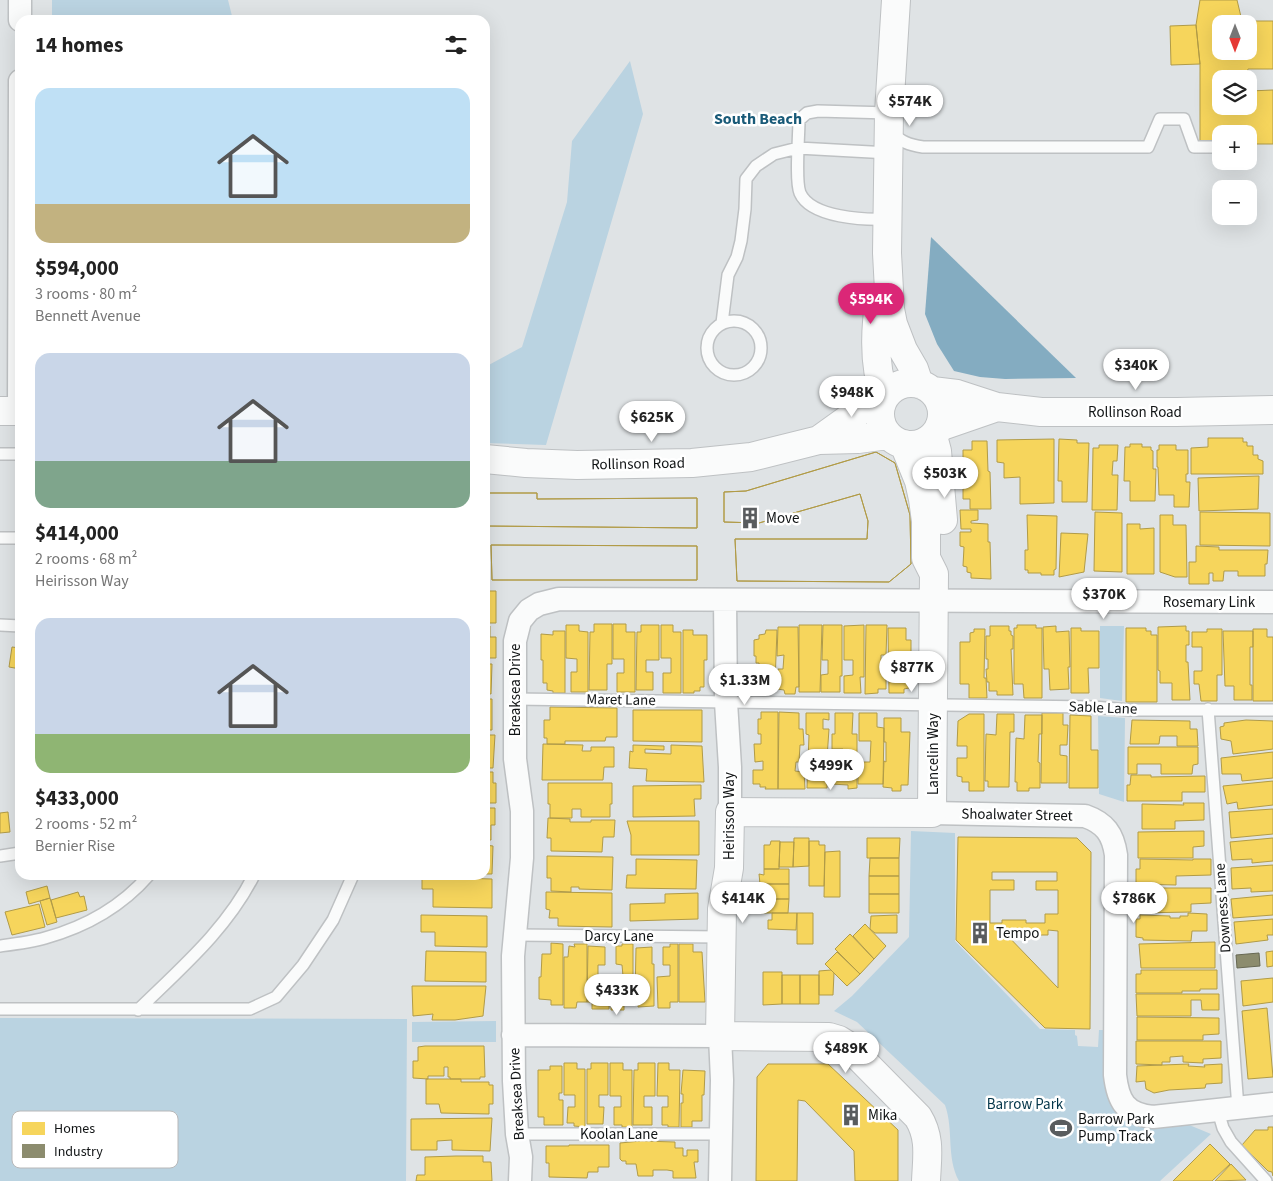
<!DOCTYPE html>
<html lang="en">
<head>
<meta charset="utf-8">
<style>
	body { margin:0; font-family:"Source Sans 3",sans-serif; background:#f2f2f2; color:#222; height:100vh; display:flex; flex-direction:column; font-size:19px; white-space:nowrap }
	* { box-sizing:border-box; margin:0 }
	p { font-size:16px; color:#767676 }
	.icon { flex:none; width:28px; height:28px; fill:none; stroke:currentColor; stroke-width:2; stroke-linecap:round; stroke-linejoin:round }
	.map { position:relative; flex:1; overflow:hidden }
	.drawer { position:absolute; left:15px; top:15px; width:475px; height:865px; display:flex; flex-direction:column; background:#fff; border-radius:15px; box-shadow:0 5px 20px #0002 }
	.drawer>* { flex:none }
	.needle { width:32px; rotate:180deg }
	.controls { position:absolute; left:1212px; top:15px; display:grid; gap:10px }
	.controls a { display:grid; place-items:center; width:45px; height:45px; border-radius:10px; background:#fff; box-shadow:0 5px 20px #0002; font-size:25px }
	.price { position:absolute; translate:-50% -42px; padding:0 11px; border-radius:18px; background:#fff; color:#222; font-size:16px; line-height:32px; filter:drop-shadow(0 1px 2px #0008) }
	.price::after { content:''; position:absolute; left:50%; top:30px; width:15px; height:11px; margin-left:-8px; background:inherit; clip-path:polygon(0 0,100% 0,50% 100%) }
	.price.selected { background:#db2777; color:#fff }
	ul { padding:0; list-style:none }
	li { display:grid; align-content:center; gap:10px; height:265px; padding:0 20px }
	li span { display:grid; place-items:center; height:155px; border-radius:15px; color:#555 }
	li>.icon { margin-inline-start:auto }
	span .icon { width:90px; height:90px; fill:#fffc; stroke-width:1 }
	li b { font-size:21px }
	h2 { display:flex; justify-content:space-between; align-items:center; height:60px; padding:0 20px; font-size:21px }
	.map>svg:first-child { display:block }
	.green { fill:#bad3e1 }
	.water { fill:#84acc1 }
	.homes { fill:#f6d55c; stroke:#b19b47; fill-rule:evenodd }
	.industry { fill:#8c8c6e; stroke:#676853 }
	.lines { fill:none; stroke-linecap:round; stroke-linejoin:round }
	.service-casing { stroke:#bec1c3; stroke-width:14 }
	.minor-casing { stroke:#bec1c3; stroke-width:25 }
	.tertiary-casing { stroke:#bec1c3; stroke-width:30 }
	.service { stroke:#fafbfb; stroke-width:11 }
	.minor { stroke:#fafbfb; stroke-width:22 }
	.tertiary { stroke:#fafbfb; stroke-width:28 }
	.labels { text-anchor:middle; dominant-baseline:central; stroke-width:5; stroke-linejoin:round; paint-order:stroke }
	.street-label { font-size:15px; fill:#111415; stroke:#fff }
	.poi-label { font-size:15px; fill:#111415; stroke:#fff; text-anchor:start }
	.park-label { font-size:15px; fill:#033549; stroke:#fff }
	.neighbourhood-label { font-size:16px; font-weight:bold; fill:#195a78; stroke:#fff }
	.key { fill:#fff; stroke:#b8b8b9; stroke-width:1 }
	.key-label { font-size:14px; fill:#111415 }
</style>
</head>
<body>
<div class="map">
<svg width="1273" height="1181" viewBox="0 0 1273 1181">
	<rect width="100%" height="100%" fill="#dfe3e5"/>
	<path class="green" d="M52,0H228L233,20H52Z
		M630,61L643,114L546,445L485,443V367L522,347L567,202L572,141Z
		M1100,626H1124L1122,701L1100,698Z
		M1098,716L1125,718L1124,802L1099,794Z
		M911,831L955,833V941L1040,1029L1075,1030V1035L1077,1036L1078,1046L1098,1047L1099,1030H1105L1107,1091L1211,1134L1160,1181H959C946,1157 954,1130 945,1105L857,1022L834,1011L852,996L909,937Z
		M0,1018L407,1019L406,1181H0Z
		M496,1021V1042H412V1022Z"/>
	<path class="water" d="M931,237L1076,378L1005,379L980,377L954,371L937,344L925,314Z"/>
	<path class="homes" d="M1200,0H1237L1242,21H1273V69H1248L1245,79H1221V106H1249V91L1273,90V144H1249V134H1221V144H1200V64L1196,25ZM1221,24H1249V51H1221Z
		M1196,25L1200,64L1171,65L1170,26Z
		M1208,438H1243V442H1247V446H1253V455H1258V459L1263,461V474H1191V448L1208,447Z
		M1054,439V503L1020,504V477L1004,478V463L997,462V440Z
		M1059,439L1077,440V443H1089L1087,502H1062V481H1058Z
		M972,441H987L988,471L990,472L991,509H970V499H963V450H972Z
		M1130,444H1142V447H1151V450L1153,451V469H1156L1155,501H1130V481H1124L1125,447H1130Z
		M1099,445H1118L1117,461H1113L1112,475H1118L1117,510H1092L1093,448H1099Z
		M1159,445H1176V450H1188V474H1186V482H1190L1189,507H1174V495H1159L1158,467H1157V450H1159Z
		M876,452L895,463L910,515L911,564L889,582L737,581L735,539H867L868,521L860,494L759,523L724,522V492L746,491Z
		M876,452L895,463L910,515L911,564L889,582L737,581L735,539H867L868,521L860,494L759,523L724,522V492L746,491Z
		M1259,476L1258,509L1199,511L1198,478Z
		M485,493H537V499L697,498V528L485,526Z
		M485,493H537V499L697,498V528L485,526Z
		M960,510H978V520L971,521V523L988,524V542H990L991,579L971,578V573L967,572V567L963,566L964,547L960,546V532H971V529H961Z
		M1095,512L1122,513V572L1094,571Z
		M1200,512L1270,513V546L1200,545Z
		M1027,515L1057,516L1056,569L1054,570V575H1041V573H1028V570H1025V550H1028Z
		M1160,515H1173V525H1186L1187,577H1175L1160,572Z
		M1127,524H1140V529L1154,528V574H1127Z
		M1061,533L1088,534L1084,572L1059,577Z
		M491,545L697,546V580H492Z
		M491,545L697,546V580H492Z
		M1196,546L1219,547V550H1268L1267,564H1265V576H1238V571H1224L1223,581H1213V573H1209V584H1189V562H1196Z
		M485,591H496V623H485Z
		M594,624H612V664H607V690H589L590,632H594Z
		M613,624H626V632H635V692H617V673H624V659H613Z
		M566,625H579V631L588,632V692H571V672H577V659L566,658Z
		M641,625H659V660H646V672H653V690H636L637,632H641Z
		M661,625H673V632H681V693H663V673H671V658H661Z
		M799,625H822L820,692H799Z
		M823,625H842V676H840V692H821V675L828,674V660H822Z
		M864,625V677H860L861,693H844V676L853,675V660H844V626Z
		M866,625H887L886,655H881V669H885L884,676H886V689H878V693L865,694Z
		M1017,625H1036V628H1042V698H1024L1023,684H1014V628H1017Z
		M485,626H490V637H496V658H485Z
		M990,626H1009V631H1011V635L1013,636V649H1011L1013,695H997V691H989V682H987L986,669H988V659H986V636H990Z
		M1056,626V632L1069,631L1070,667H1068L1069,689L1050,690L1049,669H1044L1043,627Z
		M1186,626V631H1189V645H1186V662H1188L1190,700H1172V683H1160V671L1158,670V627Z
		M778,627H798L799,687H796L795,694H785L784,690L777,689V675H778V669H783L784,655L777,656Z
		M888,628H906V640H911V656H905V670H908V677H910L909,688L904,689V693H889Z
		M1071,628H1081V631H1099V668H1088L1089,693H1071Z
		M1126,628H1146V631H1151V635H1157V702H1126Z
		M974,629H985L984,678H986L987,698H969V684H960V642H970V633L974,632Z
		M1207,629H1222V675H1217V701H1201L1199,684H1194V671H1202V647H1192V632H1207Z
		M1253,629H1267V637H1273V701H1253Z
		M683,630H693V635H707V660H704V687H700V691H694V693H683Z
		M766,630H777L775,683H773V693H763V686H754V675L756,674V669H759V663H756V656H754V640L759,639V635L765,634Z
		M553,631H565V693H553V691L547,690V683H543V660H541V634L553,635Z
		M1223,631H1253V647H1250V685H1252V700H1234V686H1225Z
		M12,647L20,648V669L9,667Z
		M485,664H492L491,694L485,693Z
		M485,699H492V730H485Z
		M550,707L617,708V737H606L605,741H565V744H547V738H544V720H550Z
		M633,710H702V742L633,741Z
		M761,712H778V789H765L766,787H760V784H753V770H763V761L755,762L754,744H761V734H758V719H761Z
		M779,712L799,713V729H803L804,745H800L799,762H796L795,771L804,772L805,789H778Z
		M806,713H829V720L823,719V729H829L827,758H830V784H827V788H807L809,735L806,734Z
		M835,713H853L852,734H857V788L848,789V785L831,784V759H843V749H832V734H835Z
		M859,713H877V727L884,728L883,784H858V762H870L871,741H859Z
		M1042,713H1063V725H1068L1067,745H1060V755L1067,756V783H1041Z
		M969,714H984V791H969V782H962V777L957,776V758H967V746H957L958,721Z
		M997,714H1014V732H1010L1009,787H988V781H985L986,734L996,735Z
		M1025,715H1042V734H1039L1038,762L1040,763V788H1029V791H1017V782H1015L1016,738L1024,739Z
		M1070,715L1091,716V750H1098V788H1069Z
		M884,718H901V732H910L908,785H901V791H892V788L883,787L884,761L886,762V742H884Z
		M1132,720L1190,721V729H1197L1198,746H1177V736H1160L1159,744H1130Z
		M1246,720L1273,721V749L1233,754L1231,741L1221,739L1220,727L1224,726V723Z
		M485,735H495L493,768H485Z
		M543,744L583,745L582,751H591V747H614V767H604L603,780H542Z
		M633,745L664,746V750L645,749V753L671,754V745L702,746L704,782L646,781L647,769L629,768L630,751L633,752Z
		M1128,747H1198V764L1193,765L1192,774H1161V764H1137V774H1128Z
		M1273,752V778L1242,781L1241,774H1222L1221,758Z
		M485,772H493V783H496V803H485Z
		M1131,775H1151V777L1205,776V792H1182V801H1127V785H1130Z
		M1273,781V805L1238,809L1237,802L1227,804L1223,786Z
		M548,783H612V804H610V817H581V809H572V818H550V804H548Z
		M701,785V799H694L695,816L633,817V786Z
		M1183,803H1204V820L1175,821V829H1142V804L1184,805Z
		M485,808H495V825H491V840H485Z
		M1273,809V834L1231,838L1229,812Z
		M8,812L10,832L0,833V813Z
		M548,818L570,819V822H591V820H615L614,837H603L602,852L551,851V838H547Z
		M627,821H699V855H631V835Z
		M1204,831V846L1193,847V858H1138V832Z
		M958,837L1077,838L1091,852L1090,1029L1045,1028L956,940ZM992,872H1057V881H1036V890H1058V914H1045V923H1026V920H1002V923H990V890H1014V880H992ZM1002,930H1022V935H1048V930L1058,931V988Z
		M794,838H809V866L793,867Z
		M867,838H900L899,858H867Z
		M1273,838V861L1252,863V859L1232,860L1230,842Z
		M771,841H780L779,869H764V845H770Z
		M809,841H819V845H825L824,886H809Z
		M780,842H794L793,867H779Z
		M485,845L493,846L492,874H485Z
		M840,851V897H824L825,852Z
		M547,856L613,857L612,890L579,889V887H571V892L551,891V878H547Z
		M870,858H899V876H869Z
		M636,859L697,860L696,889L626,888L627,875H636Z
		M1140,859L1193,860V859H1211V875L1176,876V885L1136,884V869H1140Z
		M1273,865V891L1251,892V888L1232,889L1231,868Z
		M764,869H789V884H760L759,874L764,875Z
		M869,876H899V894H869Z
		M422,877L492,879V908L433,907V889H422Z
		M763,884H789V899H763Z
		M47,886L50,898L29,904L26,892Z
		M1137,888H1211V903L1191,904V912L1136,913Z
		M78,892L80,897L84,896L87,910L56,918L51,900Z
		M546,892L612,893V927L558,926V918H549L550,910L546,909Z
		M698,893V919L630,921V904L665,903V894Z
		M869,894H899V913H869Z
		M1273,895V915L1233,918L1231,899Z
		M50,898L57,922L47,925L40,901Z
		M759,899H789L788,913H759Z
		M39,904L45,927L12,935L5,912Z
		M772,913H797L796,930L768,929V920H772Z
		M797,913H813V944H797Z
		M1188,913L1207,914V931H1192L1191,941L1143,940V938L1136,937V919H1140V915L1170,916V918H1180V916H1188Z
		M421,915L487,916V947L435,946V932H421Z
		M897,915V933H875L870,929L871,916Z
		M1273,919V935H1267L1268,940L1236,944L1234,922Z
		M865,924L886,946L874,959L853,936Z
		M850,934L874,959L860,974L835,949Z
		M1215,942V968H1141L1139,944Z
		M551,943L563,944V1005H551V1000L539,999V977H541L542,954H551Z
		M574,944H587V1002H577L576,1008H564V957H568L569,946L575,947Z
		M622,944H633V1002H624V1010H611L612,976H623L622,965L616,964V946H622Z
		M670,944H678V1002H670V1008H658L657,977L670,976V965H663V947H670Z
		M679,944H693V952H702L705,1002H679Z
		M588,946L605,947V965H598V977H610L609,1009H592V1002H587Z
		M652,947V964H654V1006L638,1007V998L635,997L636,948Z
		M426,951L486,952V982L425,981Z
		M1273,951V966L1267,967L1266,952Z
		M837,952L860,974L847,986L825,964Z
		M831,970L834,973L833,995H819V971Z
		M1141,970H1217V989H1200V991H1182V993H1136V974H1141Z
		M763,972H782V1004L763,1005Z
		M782,975H800V1004H782Z
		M800,975H819V1004H800Z
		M1273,978V1002L1243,1006L1241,981Z
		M412,986H486L483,1016L455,1020H432L433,1014L413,1016Z
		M1136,994H1219V1010H1202L1201,1000H1191V1016H1137Z
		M1267,1008L1273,1077L1248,1079L1242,1011Z
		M1137,1017L1219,1018V1034L1203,1035V1040H1137Z
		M1136,1041H1221V1058L1203,1059V1063L1183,1062V1056L1170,1057V1062H1162V1065L1136,1064Z
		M425,1046H484L485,1077H480V1079H450V1077H448V1067H444V1076H428V1079L413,1078V1061H418V1047Z
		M564,1063H577V1069H585V1127L574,1126V1123H567L568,1107H575V1095H564Z
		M591,1063H608V1095H599V1107H604L603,1124H587V1069H591Z
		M610,1063H623V1070H632V1127H622V1125H614V1107H621V1096H610Z
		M638,1063H655V1096H644V1107H652V1125H633L634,1070H638Z
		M658,1063H669V1070H680L679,1127H668V1125H662V1107H668V1096H657Z
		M768,1064H828L898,1130V1181H855L854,1151L805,1101L798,1100L797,1181H756L757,1077Z
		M1189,1064L1188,1066L1205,1067L1204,1065L1222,1064V1083L1206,1084L1205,1088L1169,1090L1154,1093L1146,1089L1145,1081L1136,1082L1137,1066Z
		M550,1066H562V1093H559V1100H563V1125H544V1117H538V1070H550Z
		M683,1070L705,1071L704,1095H702V1121H692V1127H681V1103H683V1094H681Z
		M426,1079H461V1082H489V1085H493V1104H489V1114L441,1113L439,1104H426Z
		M492,1118L490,1151L452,1150V1140L437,1141V1150H411V1119Z
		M1268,1127H1273V1176L1272,1172L1268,1171L1242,1145L1255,1130H1268Z
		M641,1141L675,1142V1148H683V1156H687V1150H698V1162H694L696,1178H673V1171L667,1170H653V1176H638L636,1164H626V1161H622L620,1159V1143Z
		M1210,1144L1230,1164L1212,1181H1173Z
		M569,1145H609V1167H598V1172H588L587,1178L549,1177V1163H546V1146H569Z
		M456,1156H483V1162H491L492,1181H416L417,1175H425V1157Z
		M1231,1164L1246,1180L1215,1181Z"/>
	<path class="industry" d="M1259,953L1260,966L1237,968L1236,955Z"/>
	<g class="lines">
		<g class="service-casing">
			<path id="service" d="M892,132C900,142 910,145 923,147H1148L1160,119H1184L1194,147H1221
				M888,219C865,220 811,218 800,193C795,181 799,135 799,120L807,113L818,111L889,113
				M707 348a27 27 0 1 1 54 0a27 27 0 1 1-54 0Z
				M722,323L728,275L737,257L741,241L745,209L746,179L756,166L774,154L798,148L889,153
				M0,454H20
				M0,538H20
				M0,625L20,626
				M515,699L1093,707L1130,710H1273
				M1208,709L1238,1108
				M0,856L20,853
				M515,935L722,937
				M0,946C15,944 31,942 45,938C85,927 122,906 149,875
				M0,1009H250L276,997L303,965L333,920L353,875
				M138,1010C181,968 227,929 254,875
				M1218,1111L1223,1128L1231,1142L1266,1181
				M517,1134H720"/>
		</g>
		<g class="minor-casing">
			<path id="minor" d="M20,20V0
				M19,411L20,81
				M725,600L726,702L730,767V812
				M932,813L1085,816C1105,823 1113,834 1116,855L1115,1075C1118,1101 1125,1114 1153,1117L1273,1104
				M513,1035L720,1036L722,1080L720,1181
				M520,1181L521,1157L517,1134L514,1081L513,956L522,858V811L515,759V641L520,621L529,610L539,604L559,599L1273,602"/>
		</g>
		<g class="tertiary-casing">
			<path id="tertiary" d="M896,0L889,113L887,253L890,309L893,324L903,350L914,369L919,384
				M880,297C875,329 873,366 885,396
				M880 414a31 31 0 1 1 62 0a31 31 0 1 1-62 0Z
				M932,391L957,394L997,407L1041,412H1177L1273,410
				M0,411H20
				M939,427L997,407
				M933,436L937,451L943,520
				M819,440L865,407L882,402
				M904,444L919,481L923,499L926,521V558L934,574L932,813L730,812L729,868L722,909L720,1036L829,1037L839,1040L847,1045L918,1117C931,1138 927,1157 926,1181
				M485,459L526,463L577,465L692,463L751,457L819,440L858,439L888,435"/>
		</g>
		<use href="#service" class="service"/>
		<use href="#minor" class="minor"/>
		<use href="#tertiary" class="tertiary"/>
	</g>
	<defs>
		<g id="building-bare" transform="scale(1.725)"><path d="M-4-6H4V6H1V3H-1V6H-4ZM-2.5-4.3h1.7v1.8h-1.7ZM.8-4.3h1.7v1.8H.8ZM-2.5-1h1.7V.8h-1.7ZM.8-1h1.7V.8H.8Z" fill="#595c5e" stroke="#fff" stroke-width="2.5" paint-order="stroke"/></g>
		<g id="stadium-bare" transform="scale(1.725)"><path d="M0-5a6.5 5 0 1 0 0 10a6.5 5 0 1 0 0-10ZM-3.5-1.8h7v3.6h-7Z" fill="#595c5e" stroke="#fff" stroke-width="2.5" paint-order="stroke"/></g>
	</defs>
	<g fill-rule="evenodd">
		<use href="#building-bare" x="750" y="518"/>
		<use href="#building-bare" x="980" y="933"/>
		<use href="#building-bare" x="851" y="1115"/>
		<use href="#stadium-bare" x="1061" y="1128"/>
	</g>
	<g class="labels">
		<g class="street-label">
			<text x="1135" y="412">Rollinson Road</text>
			<text transform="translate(638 464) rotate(-1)">Rollinson Road</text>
			<text x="1209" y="602">Rosemary Link</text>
			<text transform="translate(515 690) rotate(-90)">Breaksea Drive</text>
			<text transform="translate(621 700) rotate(1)">Maret Lane</text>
			<text transform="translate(1103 708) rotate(2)">Sable Lane</text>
			<text transform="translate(933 754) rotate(-90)">Lancelin Way</text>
			<text transform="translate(1017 815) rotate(1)">Shoalwater Street</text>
			<text transform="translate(729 816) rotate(-90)">Heirisson Way</text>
			<text transform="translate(1223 908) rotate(-94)">Downess Lane</text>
			<text x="619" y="936">Darcy Lane</text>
			<text transform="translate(517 1094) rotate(-93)">Breaksea Drive</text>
			<text x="619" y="1134">Koolan Lane</text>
		</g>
		<g class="poi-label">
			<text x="766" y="518">Move</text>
			<text x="996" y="933">Tempo</text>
			<text x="868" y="1115">Mika</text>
			<text x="1078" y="1119">Barrow Park<tspan x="1078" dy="17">Pump Track</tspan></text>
		</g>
		<g class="park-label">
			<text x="1025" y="1104">Barrow Park</text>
		</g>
		<g class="neighbourhood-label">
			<text x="758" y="119">South Beach</text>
		</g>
	</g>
	<rect x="12" y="1111" width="166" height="57" rx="8" class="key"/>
	<rect x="22" y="1122" width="23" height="13" fill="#f6d55c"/>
	<rect x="22" y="1144" width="23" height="14" fill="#8c8c6e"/>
	<g class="key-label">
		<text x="54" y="1133">Homes</text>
		<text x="54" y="1156">Industry</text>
	</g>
</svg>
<div class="controls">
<a><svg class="needle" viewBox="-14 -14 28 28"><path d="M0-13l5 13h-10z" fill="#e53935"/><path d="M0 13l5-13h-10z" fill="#767676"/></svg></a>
<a><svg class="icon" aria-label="layers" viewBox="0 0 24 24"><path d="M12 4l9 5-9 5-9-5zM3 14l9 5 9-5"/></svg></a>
<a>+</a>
<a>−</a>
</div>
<b class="price" style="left:910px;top:127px">$574K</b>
<b class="price selected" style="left:871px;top:325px">$594K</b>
<b class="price" style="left:1136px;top:391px">$340K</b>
<b class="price" style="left:852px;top:418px">$948K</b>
<b class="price" style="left:652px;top:443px">$625K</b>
<b class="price" style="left:945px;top:499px">$503K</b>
<b class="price" style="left:1104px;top:620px">$370K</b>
<b class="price" style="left:912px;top:693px">$877K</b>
<b class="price" style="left:745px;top:706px">$1.33M</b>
<b class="price" style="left:831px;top:791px">$499K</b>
<b class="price" style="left:743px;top:924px">$414K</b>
<b class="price" style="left:1134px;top:924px">$786K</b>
<b class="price" style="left:617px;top:1016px">$433K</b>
<b class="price" style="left:846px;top:1074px">$489K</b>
<section class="drawer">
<h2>14 homes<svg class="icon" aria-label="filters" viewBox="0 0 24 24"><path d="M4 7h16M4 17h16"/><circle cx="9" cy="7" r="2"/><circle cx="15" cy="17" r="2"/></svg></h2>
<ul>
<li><span style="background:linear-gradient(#bfe0f5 75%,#c2b280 0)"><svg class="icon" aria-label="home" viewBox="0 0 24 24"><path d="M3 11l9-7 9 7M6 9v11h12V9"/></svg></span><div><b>$594,000</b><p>3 rooms · 80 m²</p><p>Bennett Avenue</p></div></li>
<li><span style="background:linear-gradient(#c9d6e8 70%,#7fa58c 0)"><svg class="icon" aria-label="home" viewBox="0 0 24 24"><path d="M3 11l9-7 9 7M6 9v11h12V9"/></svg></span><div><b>$414,000</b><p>2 rooms · 68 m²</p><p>Heirisson Way</p></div></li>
<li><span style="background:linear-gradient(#c9d6e8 75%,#8fb573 0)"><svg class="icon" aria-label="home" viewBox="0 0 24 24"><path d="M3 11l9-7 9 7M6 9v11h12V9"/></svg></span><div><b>$433,000</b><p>2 rooms · 52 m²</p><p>Bernier Rise</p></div></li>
</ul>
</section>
</div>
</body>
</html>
